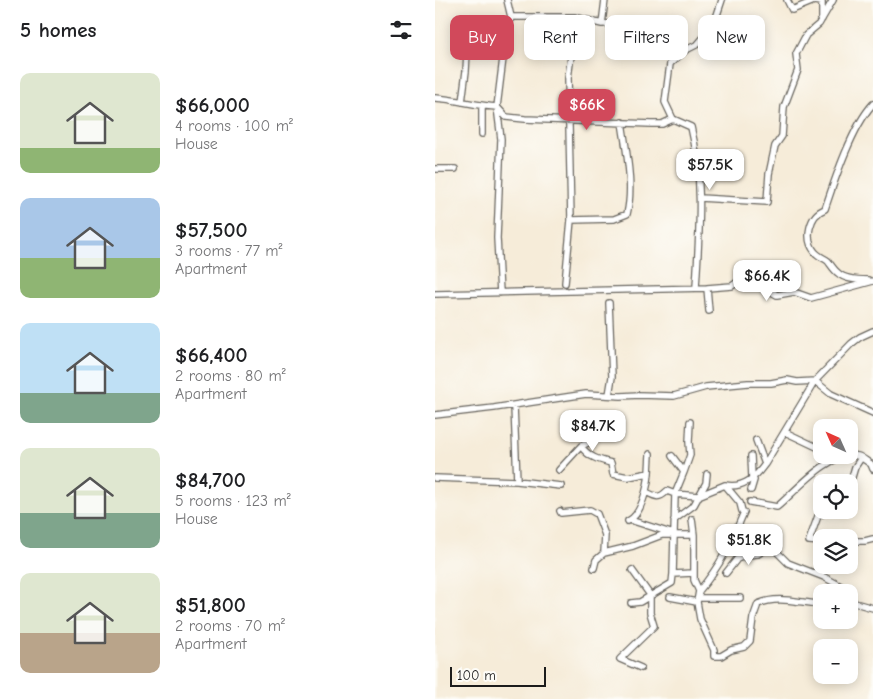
<!DOCTYPE html>
<html lang="en">
<head>
<meta charset="utf-8">
<style>
	body { margin:0; font-family:"Comic Neue",sans-serif; background:#f2f2f2; color:#202124; height:100vh; display:flex; flex-direction:column; font-size:19px; white-space:nowrap }
	* { box-sizing:border-box; margin:0 }
	p { font-size:16px; color:#757577 }
	.icon { flex:none; width:28px; height:28px; fill:none; stroke:currentColor; stroke-width:2; stroke-linecap:round; stroke-linejoin:round }
	.map { position:relative; flex:1; overflow:hidden }
	.panel { display:flex; flex-direction:column; background:#fff; width:435px }
	.panel>* { flex:none }
	.hud { position:absolute; left:15px; top:15px; width:348px; height:45px; display:flex; gap:10px }
	.needle { width:32px; rotate:315deg }
	.controls { position:absolute; left:378px; top:419px; display:grid; gap:10px }
	.controls a { display:grid; place-items:center; width:45px; height:45px; border-radius:10px; background:#fff; box-shadow:0 2px 12px #0003; font-size:25px }
	.scale { position:absolute; left:15px; bottom:12px; width:96px; box-sizing:border-box; padding-left:5px; border:2px solid #1c1c1c; border-top:0; font-size:14px; line-height:18px; white-space:nowrap; color:#1c1c1c; -webkit-text-stroke:4px #fdfcf7; paint-order:stroke }
	.price { position:absolute; translate:-50% -42px; padding:0 11px; border-radius:10px; background:#fff; color:#222; font-size:16px; line-height:32px; filter:drop-shadow(0 1px 2px #0008) }
	.price::after { content:''; position:absolute; left:50%; top:30px; width:15px; height:11px; margin-left:-8px; background:inherit; clip-path:polygon(0 0,100% 0,50% 100%) }
	.price.on { background:#d1495b; color:#fff }
	ul { padding:0; list-style:none }
	li { display:flex; align-items:center; gap:15px; height:125px; padding:0 20px }
	li span { display:grid; place-items:center; flex:none; width:140px; height:100px; border-radius:10px; color:#555 }
	li>.icon { margin-inline-start:auto }
	span .icon { width:60px; height:60px; fill:#fffc; stroke-width:1 }
	li b { font-size:21px }
	h2 { display:flex; justify-content:space-between; align-items:center; height:60px; padding:0 20px; font-size:21px }
	.tag { padding:0 18px; border-radius:10px; background:#fff; box-shadow:0 2px 12px #0003; font-size:18px; line-height:45px }
	.tag.on { background:#d1495b; color:#fff }
	main { display:flex; flex:1; min-height:0 }
	.map>svg:first-child { display:block }
	.lines { fill:none; stroke-linecap:round; stroke-linejoin:round }
	.street-casing { stroke:#68655e; stroke-width:8 }
	.street { stroke:#fff; stroke-width:5.5 }
</style>
</head>
<body>
<main>
<section class="panel">
<h2>5 homes<svg class="icon" aria-label="filters" viewBox="0 0 24 24"><path d="M4 7h16M4 17h16"/><circle cx="9" cy="7" r="2"/><circle cx="15" cy="17" r="2"/></svg></h2>
<ul>
<li><span style="background:linear-gradient(#dfe7d0 75%,#8fb573 0)"><svg class="icon" aria-label="home" viewBox="0 0 24 24"><path d="M3 11l9-7 9 7M6 9v11h12V9"/></svg></span><div><b>$66,000</b><p>4 rooms · 100 m²</p><p>House</p></div></li>
<li><span style="background:linear-gradient(#a9c7e8 60%,#8fb573 0)"><svg class="icon" aria-label="home" viewBox="0 0 24 24"><path d="M3 11l9-7 9 7M6 9v11h12V9"/></svg></span><div><b>$57,500</b><p>3 rooms · 77 m²</p><p>Apartment</p></div></li>
<li><span style="background:linear-gradient(#bfe0f5 70%,#7fa58c 0)"><svg class="icon" aria-label="home" viewBox="0 0 24 24"><path d="M3 11l9-7 9 7M6 9v11h12V9"/></svg></span><div><b>$66,400</b><p>2 rooms · 80 m²</p><p>Apartment</p></div></li>
<li><span style="background:linear-gradient(#dfe7d0 65%,#7fa58c 0)"><svg class="icon" aria-label="home" viewBox="0 0 24 24"><path d="M3 11l9-7 9 7M6 9v11h12V9"/></svg></span><div><b>$84,700</b><p>5 rooms · 123 m²</p><p>House</p></div></li>
<li><span style="background:linear-gradient(#dfe7d0 60%,#b9a48a 0)"><svg class="icon" aria-label="home" viewBox="0 0 24 24"><path d="M3 11l9-7 9 7M6 9v11h12V9"/></svg></span><div><b>$51,800</b><p>2 rooms · 70 m²</p><p>Apartment</p></div></li>
</ul>
</section>
<div class="map">
<svg width="438" height="699" viewBox="0 0 438 699">
	<rect width="100%" height="100%" fill="#fdfcf7"/>
	<filter id="ink" filterUnits="userSpaceOnUse"><feTurbulence type="fractalNoise" baseFrequency=".02" numOctaves="2"/><feDisplacementMap in="SourceGraphic" scale="10" xChannelSelector="R" yChannelSelector="G"/><feConvolveMatrix kernelMatrix="1 2 1 2 8 2 1 2 1" color-interpolation-filters="sRGB"/></filter>
	<filter id="wash" filterUnits="userSpaceOnUse"><feTurbulence type="fractalNoise" baseFrequency=".0096" numOctaves="4" result="noise"/><feDisplacementMap in="SourceGraphic" scale="20" xChannelSelector="R" yChannelSelector="G"/><feGaussianBlur stdDeviation="1.12" result="paint"/><feColorMatrix in="noise" values="0 0 0 0 0 0 0 0 0 0 0 0 0 0 0 0 0 1.4 0 .05"/><feComposite in="paint" operator="in"/></filter>
	<g filter="url(#wash)">
		<rect width="100%" height="100%" fill="#f6ecd9"/>
	</g>
	<g filter="url(#ink)">
		<g class="lines">
			<g class="street-casing">
				<path id="street" d="M352,0L357,10L379,1L387,2V19
					M76,17H139L167,24L195,23L230,37L239,53L235,64L230,102L238,119L256,127C269,180 264,234 261,288
					M167,24L170,0
					M237,62L251,50L263,44L274,31L280,21L287,0
					M0,98C21,99 41,106 62,107L71,117L90,119L216,124H227L238,119
					M27,102L31,71L33,33
					M47,134V106
					M0,169H20
					M265,198L332,202L334,174L340,146L347,136L349,107L363,70L361,54L371,35L384,24L398,0
					M136,220L179,219L192,214C199,186 191,150 187,122
					M433,280C424,280 410,280 403,273C399,270 396,265 393,261C389,258 383,256 380,252C369,239 374,215 390,209C400,179 417,127 438,104
					M130,283L136,220L133,78L139,34
					M272,288L274,311
					M65,293L62,238L66,139L62,107L70,42L76,17L72,0
					M0,294L272,288L297,286L312,275L322,279L324,285L342,295L359,292L376,298L438,281
					M174,395L177,377L174,303
					M79,406L82,481
					M0,415L59,408L151,394L186,396L204,395L239,396L271,387L313,383H336L352,380L362,382L380,381L396,394L438,413
					M350,432L386,449
					M146,446C153,457 164,460 176,463L178,474L193,477L214,473L215,454
					M330,464L380,381L416,344L425,337L438,331
					M124,470L146,446L155,442L174,418
					M249,472L255,455L254,442L255,422
					M0,478L82,481L126,486
					M290,485C307,489 321,477 330,464L321,440
					M414,487L420,467L426,458
					M316,490L319,480L317,478L316,456
					M211,492C221,497 224,499 232,491L240,494L263,496L290,485L305,503L307,511L309,512C296,543 286,565 264,591
					M315,502L342,507C361,491 396,449 423,456C427,457 432,462 436,464L438,469
					M125,511L126,513L155,510L162,514L170,535L169,553
					M257,519L259,535V580L264,591L262,602L265,619L279,650V656H286L296,650L309,647L315,641L318,618L323,604C344,595 364,603 386,604
					M195,520L239,534L240,494L249,472L237,456
					M239,520L259,505L271,483L272,474
					M193,521C206,516 213,486 214,473
					M239,534L238,574L258,573
					M414,541H430L438,539
					M386,542L374,541L383,516L395,510
					M306,556L319,545
					M159,568L161,560L169,553L198,546L227,535H259
					M197,570L215,595V613L219,626L185,659L206,668
					M291,573L302,559L313,555L323,554L336,546L353,563L389,577L415,591L418,602
					M235,597L262,602
					M263,598H305
					M416,602L438,608
					M196,603L205,602L237,583L238,574"/>
			</g>
			<use href="#street" class="street"/>
		</g>
	</g>
</svg>
<div class="controls">
<a><svg class="needle" viewBox="-14 -14 28 28"><path d="M0-13l5 13h-10z" fill="#e53935"/><path d="M0 13l5-13h-10z" fill="#757577"/></svg></a>
<a><svg class="icon" aria-label="locate" viewBox="0 0 24 24"><circle cx="12" cy="12" r="6"/><path d="M12 2v4M12 18v4M2 12h4M18 12h4"/></svg></a>
<a><svg class="icon" aria-label="layers" viewBox="0 0 24 24"><path d="M12 4l9 5-9 5-9-5zM3 14l9 5 9-5"/></svg></a>
<a>+</a>
<a>−</a>
</div>
<div class="scale">100 m</div>
<b class="price on" style="left:152px;top:131px">$66K</b>
<b class="price" style="left:275px;top:191px">$57.5K</b>
<b class="price" style="left:332px;top:302px">$66.4K</b>
<b class="price" style="left:158px;top:452px">$84.7K</b>
<b class="price" style="left:314px;top:566px">$51.8K</b>
<div class="hud">
<a class="tag on">Buy</a>
<a class="tag">Rent</a>
<a class="tag">Filters</a>
<a class="tag">New</a>
</div>
</div>
</main>
</body>
</html>
